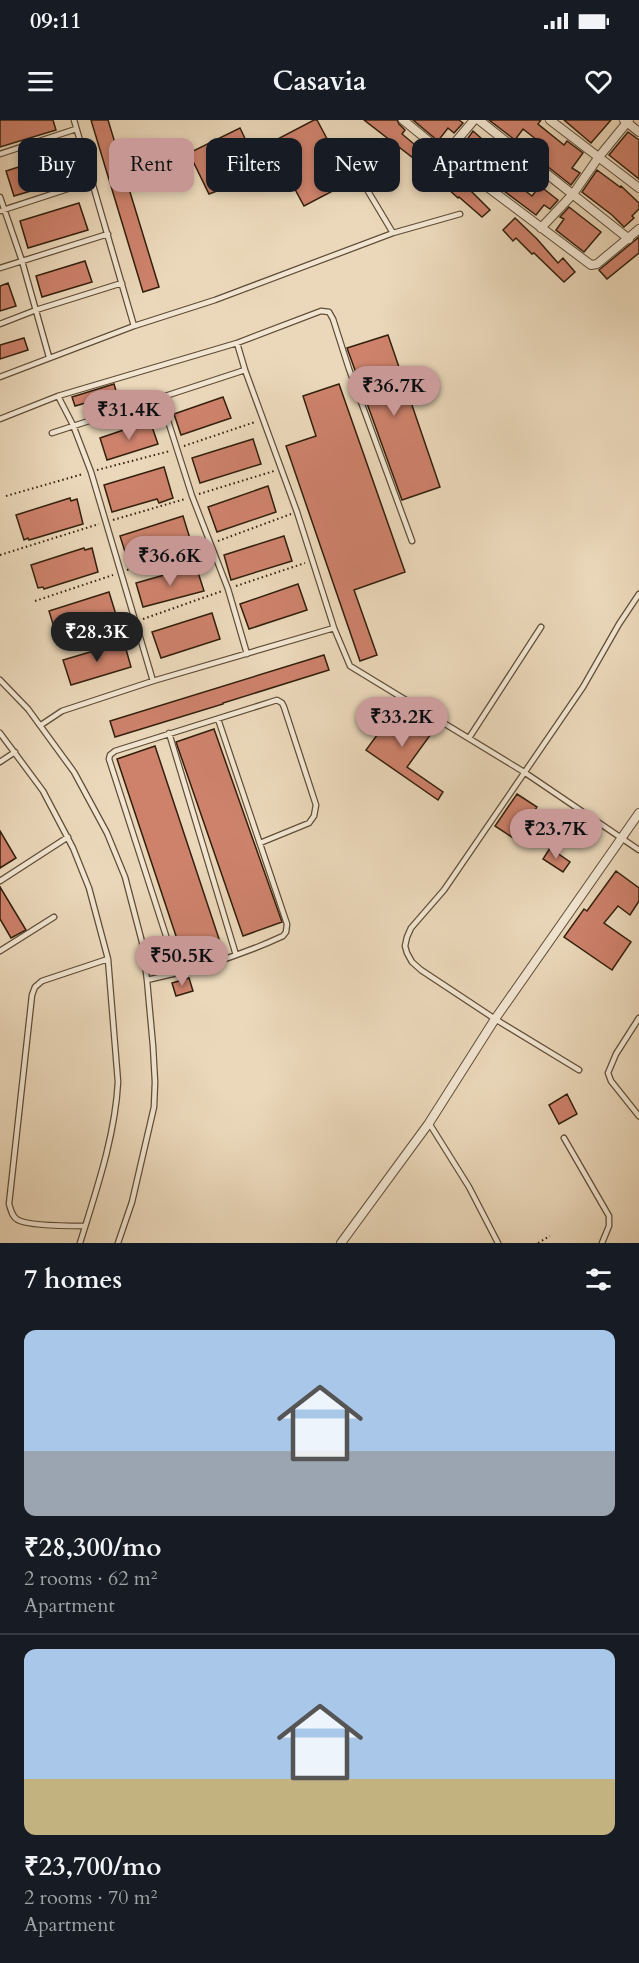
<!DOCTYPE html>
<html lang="en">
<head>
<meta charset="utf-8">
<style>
	body { margin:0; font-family:Cardo,serif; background:#242831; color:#f1f3f6; height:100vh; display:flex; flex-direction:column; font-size:22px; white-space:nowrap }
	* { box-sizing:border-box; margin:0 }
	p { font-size:20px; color:#9ea1a6 }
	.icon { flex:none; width:33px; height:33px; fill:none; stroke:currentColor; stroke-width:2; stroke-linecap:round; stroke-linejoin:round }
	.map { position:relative; height:1123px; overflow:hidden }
	.sheet { display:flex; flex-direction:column; background:#171b24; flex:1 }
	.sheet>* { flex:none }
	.top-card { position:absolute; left:18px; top:18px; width:603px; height:54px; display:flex; gap:12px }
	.price { position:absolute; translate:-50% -51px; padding:0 14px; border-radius:21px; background:#c59692; color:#111; font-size:20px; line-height:39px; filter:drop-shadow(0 2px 3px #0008) }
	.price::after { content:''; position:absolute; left:50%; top:36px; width:18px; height:14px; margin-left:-9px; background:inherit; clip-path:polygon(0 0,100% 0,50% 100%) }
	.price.selected { background:#222; color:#fff }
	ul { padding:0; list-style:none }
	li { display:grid; align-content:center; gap:12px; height:318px; padding:0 24px }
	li+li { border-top:2px solid #363941 }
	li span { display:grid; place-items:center; height:186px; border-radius:12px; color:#555 }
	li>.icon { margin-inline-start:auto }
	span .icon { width:108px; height:108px; fill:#fffc; stroke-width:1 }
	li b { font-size:26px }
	h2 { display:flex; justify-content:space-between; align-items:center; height:72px; padding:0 24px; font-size:26px }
	.tag { padding:0 21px; border-radius:12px; background:#171b24; box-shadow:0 3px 9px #0003; font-size:21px; line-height:54px }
	.tag.selected { background:#c59692; color:#111 }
	.status { display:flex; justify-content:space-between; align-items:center; height:42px; padding:0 30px; background:#171b24; direction:ltr }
	.status svg { height:16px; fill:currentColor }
	header { display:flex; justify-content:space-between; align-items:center; height:78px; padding:0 24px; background:#171b24; font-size:27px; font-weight:600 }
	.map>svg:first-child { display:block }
	.building { fill:#ce826c; stroke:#32200c; stroke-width:1.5 }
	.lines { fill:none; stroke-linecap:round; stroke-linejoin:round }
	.service-casing { stroke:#604e38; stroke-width:7 }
	.minor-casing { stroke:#604e38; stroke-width:10 }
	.path { stroke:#32200c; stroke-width:2; stroke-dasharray:1.5 3; stroke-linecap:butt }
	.service { stroke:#f2e6d2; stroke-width:4.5 }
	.minor { stroke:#f2e6d2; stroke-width:8 }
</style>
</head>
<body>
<div class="status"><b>09:11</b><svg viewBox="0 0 49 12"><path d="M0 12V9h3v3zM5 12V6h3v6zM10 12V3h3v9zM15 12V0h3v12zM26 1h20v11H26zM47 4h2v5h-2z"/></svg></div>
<header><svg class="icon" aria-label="menu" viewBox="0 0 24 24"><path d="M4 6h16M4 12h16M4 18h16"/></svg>Casavia<svg class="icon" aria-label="heart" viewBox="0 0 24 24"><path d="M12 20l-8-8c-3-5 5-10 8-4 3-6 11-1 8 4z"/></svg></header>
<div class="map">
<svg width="639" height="1123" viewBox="0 0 639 1123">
	<rect width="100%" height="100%" fill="#ebd8ba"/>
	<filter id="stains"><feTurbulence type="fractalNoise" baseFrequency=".00333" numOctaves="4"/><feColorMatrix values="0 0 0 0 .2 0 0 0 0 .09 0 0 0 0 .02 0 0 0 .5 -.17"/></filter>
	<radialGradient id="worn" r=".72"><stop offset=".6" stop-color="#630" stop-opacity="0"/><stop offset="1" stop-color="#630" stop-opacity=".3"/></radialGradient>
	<path class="building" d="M0,0H53L56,10L0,27Z
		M91,0H108L159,167L143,172Z
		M314,0H317L350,62L304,86L270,23Z
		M364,0H397L399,4L405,10L402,14L420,29L423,25L435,37L426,48Z
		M413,0H459L463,3L454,13L448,8L438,21Z
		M489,0H541L538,4L564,25L567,21L583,33L572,48L580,53L571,65L528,31L537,20L523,9L515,20Z
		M564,0H611L591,23Z
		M240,8L260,50L241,60L239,56L216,67L217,71L209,74L189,33Z
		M473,11L491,27L523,50L514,62L532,76L540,66L558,80L550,89L544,85L536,95L456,35Z
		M628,12L639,20V59L609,35Z
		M66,32L74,58L14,76L6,51Z
		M597,50L620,67L621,66L639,83V89L632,96L634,98L624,107L612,95L582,72Z
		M460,55L472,64L468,68L490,90L482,97L459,77L458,78L447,68Z
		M79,83L88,110L28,128L20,101Z
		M569,87L601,112L584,132L556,110L564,99L560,97Z
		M515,98L537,119L558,143L563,138L575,152L564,162L534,133L532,134L516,118L513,121L503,110Z
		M639,117V133L607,159L599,150Z
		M85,141L92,162L42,177L36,156Z
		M8,163L16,186L0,191V166Z
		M388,215L440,367L402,380L347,228Z
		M24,218L28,230L0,239V225Z
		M114,264L117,274L75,286L72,277Z
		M339,264L405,452L354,470L377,535L360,541L286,326L316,316L303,276Z
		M223,277L231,298L181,315L174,294Z
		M150,301L158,324L107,340L100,318Z
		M253,319L261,344L200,363L192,338Z
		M164,347L173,378L159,383L157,379L112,392L104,365Z
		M268,366L276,392L217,412L208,387Z
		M70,378L71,381L77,379L83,404L29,420L28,418L24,420L16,395Z
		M183,396L191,422L128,441L120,416Z
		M284,416L292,441L231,460L224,435Z
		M84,428L85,430L92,428L98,452L44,469L43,467L38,468L31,445Z
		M196,446L204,471L143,487L136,463Z
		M298,464L307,490L249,509L240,484Z
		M109,472L117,498L57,517L49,491Z
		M212,493L220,519L161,538L152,512Z
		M124,522L131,547L71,565L63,540Z
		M324,535L329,550L223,583V584L115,617L110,601Z
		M397,588L431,614L407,647L443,672L438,680L366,630Z
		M214,609L282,802L243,816L176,622Z
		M155,626L224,834L186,846L117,639Z
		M517,674L537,687L525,705L533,711L524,725L495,706Z
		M0,711L16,738L0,748Z
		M550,728L570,742L563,752L543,739Z
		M616,751L639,768V781L630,795L618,786L604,803L631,822L612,850L564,817L584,789L587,791Z
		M0,767L26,810L11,818L0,799Z
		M189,858L193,871L176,876L172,863Z
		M567,974L577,994L559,1004L549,985Z"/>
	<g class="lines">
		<g class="service-casing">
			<path id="service" d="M74,0L134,206
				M341,26L393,113
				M0,34L76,9
				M0,77L22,141L49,237
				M0,91L92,61
				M0,148L108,114
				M0,204L36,190L122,163
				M237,223L245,250L297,392L334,508L350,546L524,652L639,730
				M0,257L134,206L215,180L393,113L460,94
				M58,276L73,305L91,352L153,561
				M161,279L192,376L228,469L247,534
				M0,299L58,276L237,223L321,191L329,192L333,199L349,249L412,421
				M52,313L245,250
				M0,560L28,589L74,652L107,713L125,757L142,822L147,860L153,926L155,962L154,987L132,1082L118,1123
				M41,605L62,591L153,561L334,508
				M0,613L43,671L73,728L89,768L108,839L118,962C115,1017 96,1071 80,1123
				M169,613L236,835
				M469,618L541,507
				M0,642L15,632
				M0,761L68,717
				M0,831L54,797
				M178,853L109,639L110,635L115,631L277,580L282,583L284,587L316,685L314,696L309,703L260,723
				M147,860C194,850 240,836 283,816L286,812L287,804L218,599
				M639,898L616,934L608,953L611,961L639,996
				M579,950L495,899L421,850L412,842L407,833L405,826L407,817L411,808L444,770L583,567L619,504L639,474
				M429,1003L469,1067L498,1123
				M564,1018L609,1096V1106L602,1123
				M85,1106C71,1106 29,1106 18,1100C12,1097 11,1090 9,1084L32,875L35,867L42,861L108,839"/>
		</g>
		<g class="minor-casing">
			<path id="minor" d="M403,0L458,45L591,145L597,144L639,109
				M479,0L629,119
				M550,0L639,68
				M624,0L639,12
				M431,51L474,0
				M541,108L573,74L598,38L629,0
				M341,1123L429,1003L495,899L639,693"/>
		</g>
		<path class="path" d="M184,326L255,302
			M97,350L170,331
			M199,374L274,351
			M6,376L83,354
			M113,400L185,379
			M218,421L291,394
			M0,435L99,404
			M127,450L204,426
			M236,466L305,443
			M35,481L113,455
			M143,499L222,471
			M66,526L129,504
			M538,1123L550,1116"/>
		<use href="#service" class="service"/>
		<use href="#minor" class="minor"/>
	</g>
	<rect width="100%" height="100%" filter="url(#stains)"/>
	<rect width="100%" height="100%" fill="url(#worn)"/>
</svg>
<b class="price" style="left:394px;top:297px">₹36.7K</b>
<b class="price" style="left:129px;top:321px">₹31.4K</b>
<b class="price" style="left:170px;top:467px">₹36.6K</b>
<b class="price selected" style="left:97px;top:543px">₹28.3K</b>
<b class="price" style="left:402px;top:628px">₹33.2K</b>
<b class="price" style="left:556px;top:740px">₹23.7K</b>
<b class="price" style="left:182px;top:867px">₹50.5K</b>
<div class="top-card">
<a class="tag">Buy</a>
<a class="tag selected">Rent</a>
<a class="tag">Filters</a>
<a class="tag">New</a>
<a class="tag">Apartment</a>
</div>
</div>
<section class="sheet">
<h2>7 homes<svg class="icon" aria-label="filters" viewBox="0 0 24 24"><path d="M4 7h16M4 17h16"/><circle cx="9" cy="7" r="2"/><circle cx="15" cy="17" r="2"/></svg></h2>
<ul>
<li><span style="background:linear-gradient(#a9c7e8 65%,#9aa5b1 0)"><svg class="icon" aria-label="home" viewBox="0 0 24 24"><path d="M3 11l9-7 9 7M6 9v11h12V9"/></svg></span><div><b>₹28,300/mo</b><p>2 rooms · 62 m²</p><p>Apartment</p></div></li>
<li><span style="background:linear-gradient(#a9c7e8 70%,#c2b280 0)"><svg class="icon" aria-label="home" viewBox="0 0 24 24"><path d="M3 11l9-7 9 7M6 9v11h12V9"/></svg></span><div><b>₹23,700/mo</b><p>2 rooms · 70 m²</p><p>Apartment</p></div></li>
</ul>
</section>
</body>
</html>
